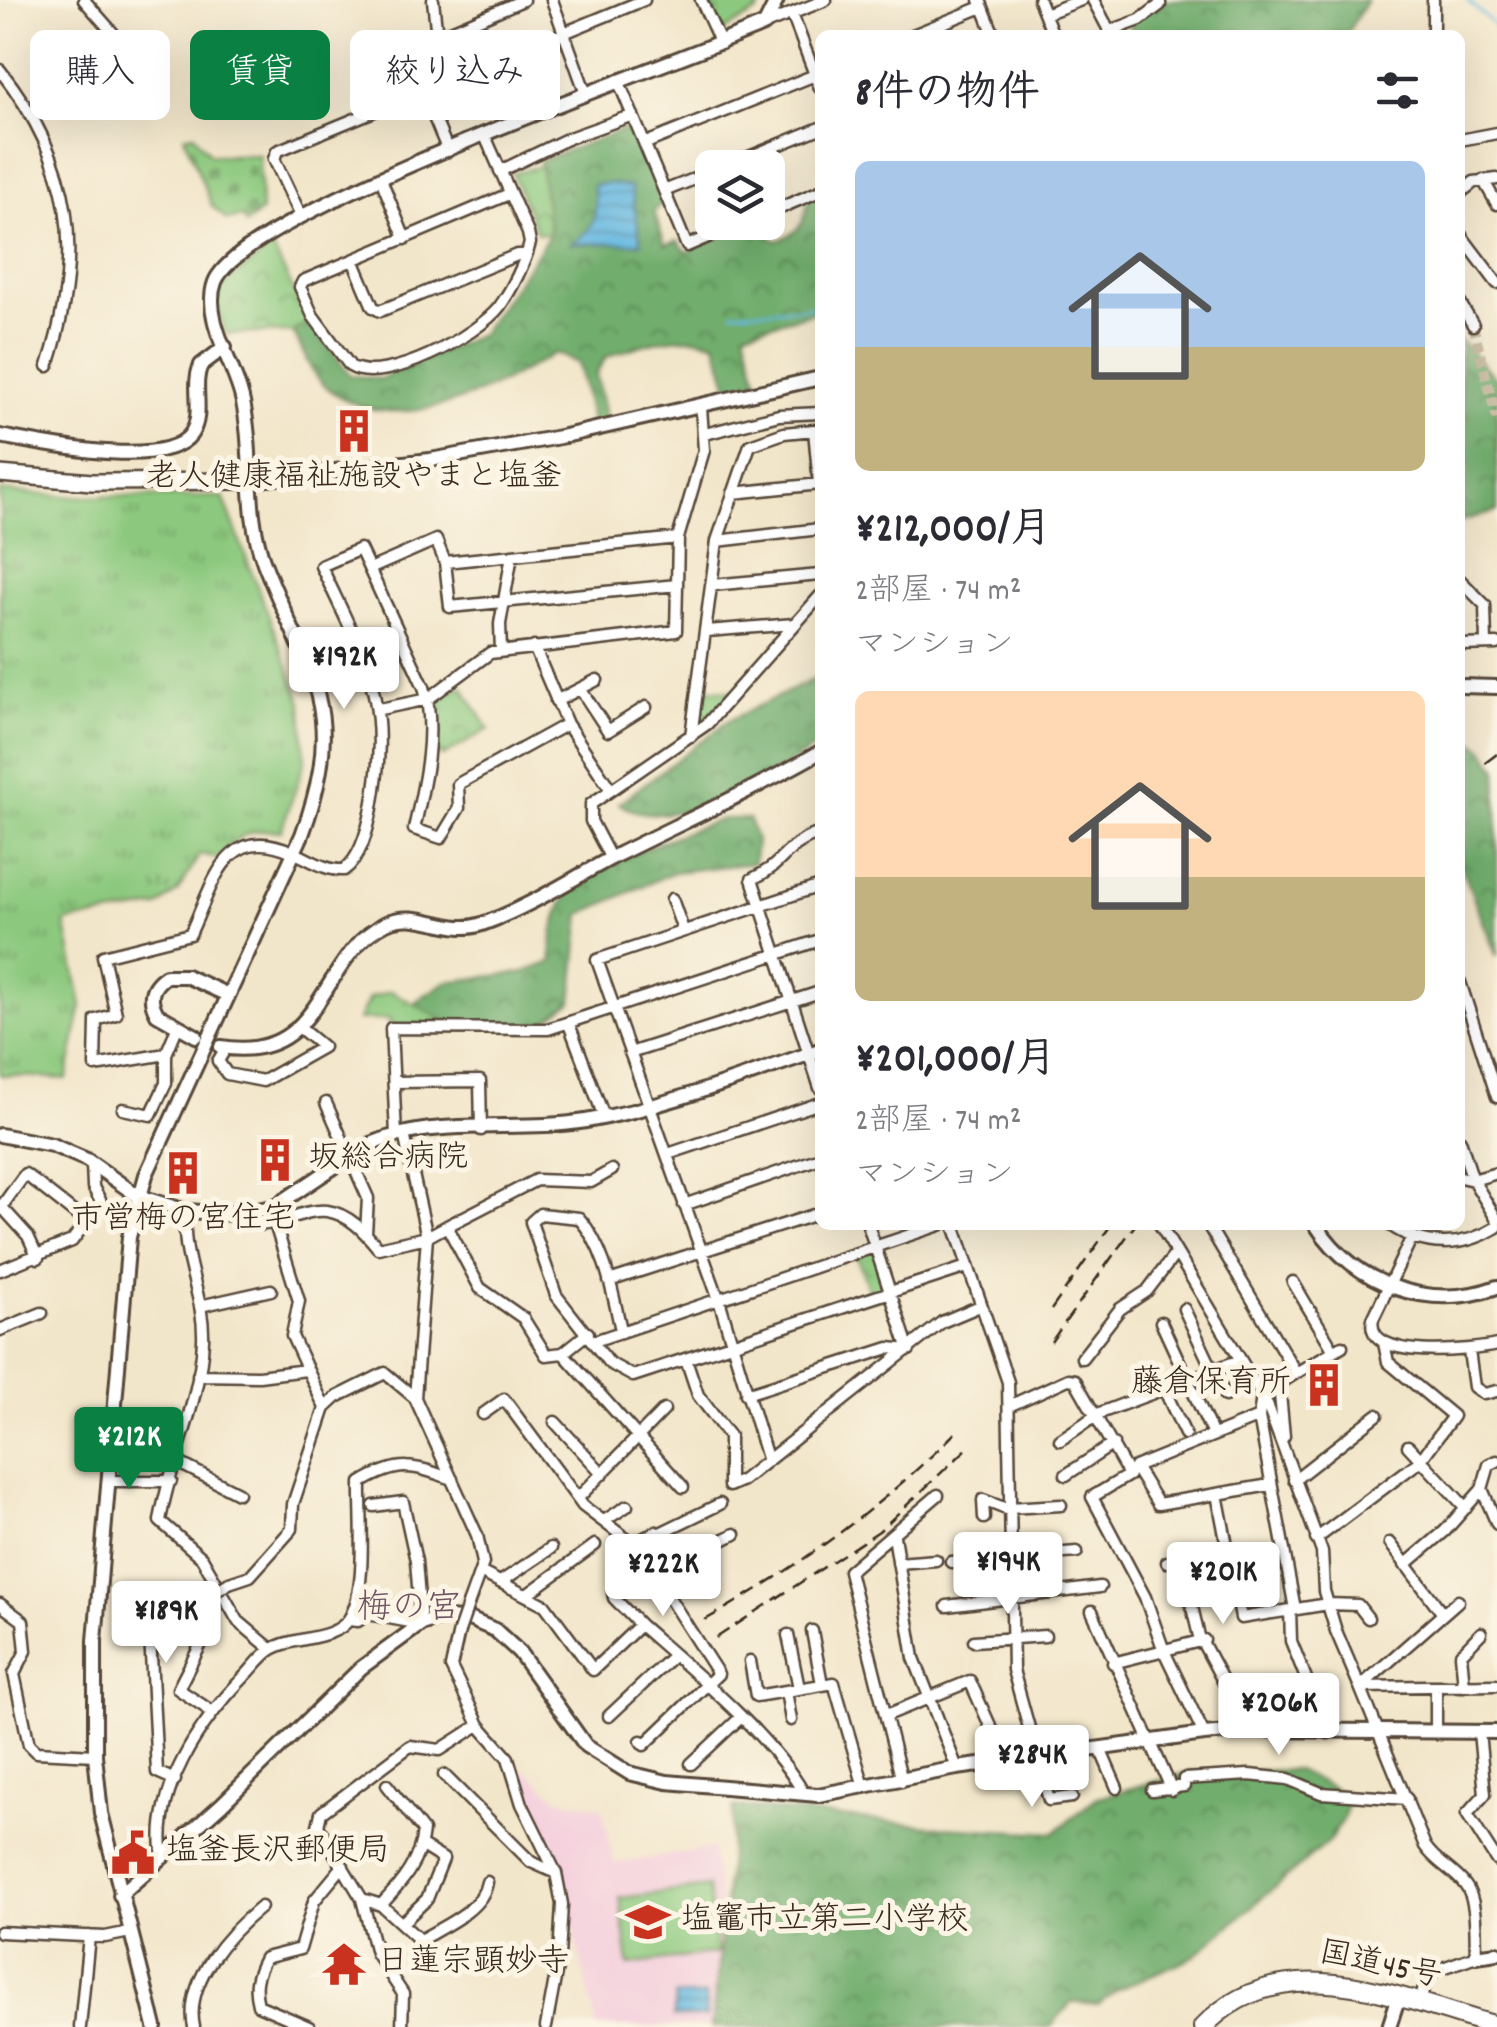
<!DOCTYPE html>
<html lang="ja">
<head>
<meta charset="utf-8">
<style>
	body { margin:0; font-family:Dekko,"Klee One",sans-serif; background:#f7f7f7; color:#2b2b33; height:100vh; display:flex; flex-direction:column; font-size:38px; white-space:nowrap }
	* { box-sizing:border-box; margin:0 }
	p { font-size:32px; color:#7c7c81 }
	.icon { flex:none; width:55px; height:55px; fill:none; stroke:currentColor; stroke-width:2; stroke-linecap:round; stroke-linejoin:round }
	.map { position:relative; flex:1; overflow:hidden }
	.drawer { position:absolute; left:815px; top:30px; width:650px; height:1200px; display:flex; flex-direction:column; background:#fff; border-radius:15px; box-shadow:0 10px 40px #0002 }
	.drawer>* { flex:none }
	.guide { position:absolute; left:30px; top:30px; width:635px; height:90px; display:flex; gap:20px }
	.fabs { position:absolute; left:695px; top:150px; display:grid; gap:20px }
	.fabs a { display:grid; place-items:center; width:90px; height:90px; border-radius:15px; background:#fff; box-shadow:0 10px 40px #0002; font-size:50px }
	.price { position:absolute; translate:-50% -85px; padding:0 22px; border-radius:10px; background:#fff; color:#222; font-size:32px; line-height:65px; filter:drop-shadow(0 2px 5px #0008) }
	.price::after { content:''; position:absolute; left:50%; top:60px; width:30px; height:22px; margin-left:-15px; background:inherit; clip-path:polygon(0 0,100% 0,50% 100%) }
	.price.current { background:#0b8043; color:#fff }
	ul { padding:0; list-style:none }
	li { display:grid; align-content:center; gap:20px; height:530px; padding:0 40px }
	li span { display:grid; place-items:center; height:310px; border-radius:15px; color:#555 }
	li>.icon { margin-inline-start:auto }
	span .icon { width:180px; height:180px; fill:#fffc; stroke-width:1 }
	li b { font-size:42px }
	h2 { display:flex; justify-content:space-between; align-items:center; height:120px; padding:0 40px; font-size:42px }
	.tag { padding:0 35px; border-radius:15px; background:#fff; box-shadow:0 10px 40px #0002; font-size:35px; line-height:90px }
	.tag.current { background:#0b8043; color:#fff }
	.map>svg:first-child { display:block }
	.built { fill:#f4cfdd }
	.grass { fill:url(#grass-tufts); stroke:#647a4e; stroke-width:2.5 }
	.forest { fill:url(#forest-crowns); stroke:#566c46; stroke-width:2.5 }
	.cemetery { fill:url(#cemetery-stones); stroke:#647a4e; stroke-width:2.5 }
	.park { fill:url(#park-crowns); stroke:#647a4e; stroke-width:2.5 }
	.pitch { fill:#8cc97e; stroke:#647a4e; stroke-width:2.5 }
	.water { fill:url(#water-rules); stroke:#507280; stroke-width:2.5 }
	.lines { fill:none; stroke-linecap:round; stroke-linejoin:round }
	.stream { stroke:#66b9e2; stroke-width:2.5 }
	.minor-tunnel { stroke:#cdc0a8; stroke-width:10; stroke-dasharray:10 5; stroke-linecap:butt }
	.minor-casing { stroke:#564638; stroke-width:15 }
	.tertiary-casing { stroke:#564638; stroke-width:18 }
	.secondary-casing { stroke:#564638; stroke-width:20 }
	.trunk-casing { stroke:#564638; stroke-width:22 }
	.minor { stroke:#fff; stroke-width:10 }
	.tertiary { stroke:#fff; stroke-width:12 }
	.secondary { stroke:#fff; stroke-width:15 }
	.trunk { stroke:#fff; stroke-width:18 }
	.rail { stroke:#3b2a1e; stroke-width:2.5; stroke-dasharray:15 8; stroke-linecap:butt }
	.minor-bridge-casing { stroke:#564638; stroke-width:15; stroke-linecap:butt }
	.tertiary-bridge-casing { stroke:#564638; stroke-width:18; stroke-linecap:butt }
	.minor-bridge { stroke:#fff; stroke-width:10 }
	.tertiary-bridge { stroke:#fff; stroke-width:12 }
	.labels { text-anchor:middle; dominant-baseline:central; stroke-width:10; stroke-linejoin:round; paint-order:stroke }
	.poi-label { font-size:32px; fill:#3b2a1e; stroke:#fcf5e5; text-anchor:start }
	.street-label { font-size:32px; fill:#3b2a1e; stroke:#fcf5e5 }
	.neighbourhood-label { font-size:35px; fill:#6f5564; stroke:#fcf5e5 }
</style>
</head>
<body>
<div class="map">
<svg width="1497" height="2027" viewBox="0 0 1497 2027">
	<defs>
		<pattern id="grass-tufts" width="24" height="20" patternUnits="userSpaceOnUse" patternTransform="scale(2.5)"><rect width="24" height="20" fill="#8cc97e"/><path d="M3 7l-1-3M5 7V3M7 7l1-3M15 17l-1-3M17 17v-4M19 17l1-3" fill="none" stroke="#74a367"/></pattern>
		<pattern id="forest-crowns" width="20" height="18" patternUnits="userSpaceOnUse" patternTransform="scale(2.5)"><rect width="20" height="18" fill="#71ad6d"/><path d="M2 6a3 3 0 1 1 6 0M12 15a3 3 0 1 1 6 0" fill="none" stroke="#5e8d59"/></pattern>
		<pattern id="cemetery-stones" width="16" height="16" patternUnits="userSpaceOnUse" patternTransform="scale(2.5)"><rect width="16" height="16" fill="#8cc97e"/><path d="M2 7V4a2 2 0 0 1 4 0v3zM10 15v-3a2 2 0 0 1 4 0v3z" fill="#74a367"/></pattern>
		<pattern id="park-crowns" width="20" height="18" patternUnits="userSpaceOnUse" patternTransform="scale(2.5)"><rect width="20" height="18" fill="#8cc97e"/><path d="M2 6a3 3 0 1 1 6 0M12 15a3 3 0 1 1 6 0" fill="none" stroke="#74a367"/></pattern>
		<pattern id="water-rules" width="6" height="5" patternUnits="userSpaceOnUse" patternTransform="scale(2.5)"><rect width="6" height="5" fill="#66b9e2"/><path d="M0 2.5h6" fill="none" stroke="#5597b7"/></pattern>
	</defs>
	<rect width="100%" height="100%" fill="#fcf5e5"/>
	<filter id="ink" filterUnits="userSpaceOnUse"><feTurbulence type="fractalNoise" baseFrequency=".01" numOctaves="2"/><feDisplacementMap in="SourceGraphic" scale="20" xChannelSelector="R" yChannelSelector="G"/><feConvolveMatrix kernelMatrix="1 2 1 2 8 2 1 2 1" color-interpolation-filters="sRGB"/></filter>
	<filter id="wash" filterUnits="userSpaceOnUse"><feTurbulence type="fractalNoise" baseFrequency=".0048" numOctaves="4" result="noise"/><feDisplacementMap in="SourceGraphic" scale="40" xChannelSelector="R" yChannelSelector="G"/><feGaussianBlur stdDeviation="2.25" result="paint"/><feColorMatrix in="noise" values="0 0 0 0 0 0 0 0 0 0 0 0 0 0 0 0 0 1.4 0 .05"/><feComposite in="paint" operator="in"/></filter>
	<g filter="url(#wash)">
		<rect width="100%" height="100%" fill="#f2e6ca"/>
		<path class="built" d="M525,1769L557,1798L602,1807L614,1864L713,1848L727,1958L712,2026L597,2027L553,1847L528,1804L520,1779Z"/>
		<path class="grass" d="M0,491L61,496L223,497L302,703L305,761L281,831C251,828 237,834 219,858L200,854L178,891L158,907L65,922L82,1005L67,1079L0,1075Z"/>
		<path class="forest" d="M1158,0H1367L1346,35H1128L1134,18Z
			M628,128L665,200L654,211L665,245L678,241L687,252L748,222L777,241C801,232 805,222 809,197L820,193V311L745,331L758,381L729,387L716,343C680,330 641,345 606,357L596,374L606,421L592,426L578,363L555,353C491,391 393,444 324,385C311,374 302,348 293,332L309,321L350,375L380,379L481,334L550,234L539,161Z
			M1460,340L1497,380V511L1460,521Z
			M820,676V745C775,772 668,840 619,803L728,721Z
			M1460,734L1483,748L1497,768V957L1460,863Z
			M722,819H749L756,840L754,863L674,872L581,914L572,1002L541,1024L396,1022L419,999L446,982L525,972L552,962C550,941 556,905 573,889C602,863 684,832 722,819Z
			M1297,1770L1350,1797L1343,1820L1330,1840L1193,1957L1118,1989L1098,2005L1072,2002L1050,2027H712L734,1806L941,1827L1054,1833L1096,1798L1190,1772Z"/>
		<path class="cemetery" d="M194,134L210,155H259L261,212L246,224L243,217L227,220L212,206L184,136Z"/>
		<path class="park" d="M706,0H765L757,12L722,32Z
			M540,166L550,234L537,233L512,173Z
			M272,247L309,321L293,332L226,334L215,302L218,289Z
			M462,686L489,729L443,756L436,754L435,701Z
			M701,688L733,691L707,724L694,729Z
			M391,991L456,1027L391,1028L389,1019L359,1020L369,998Z
			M876,1248L890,1294L872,1300L856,1254Z"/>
		<path class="pitch" d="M708,1887L717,1953L629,1965L620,1898Z"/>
		<path class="water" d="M609,183L631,187L641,243L571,244C597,228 598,214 593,185Z
			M675,1996H706V2017H674Z"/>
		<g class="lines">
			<path class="stream" d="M1467,0L1497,28
				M733,312L820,307"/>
		</g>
	</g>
	<g filter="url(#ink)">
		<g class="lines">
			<path class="minor-tunnel" d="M1473,325L1497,419"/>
			<g class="minor-casing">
				<path id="minor" d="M84,0L113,33
					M433,0L442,83
					M552,0L586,94
					M701,0L721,44
					M980,0L994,35
					M1039,0L1053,35
					M1093,0L1111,34
					M792,14L820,88
					M1045,14L1081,0
					M765,24L826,0
					M1110,31L1140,20L1160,5V0
					M913,35L982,7
					M1433,35V0
					M437,37L523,0
					M0,70C75,165 84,253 48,366
					M618,80L687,246L743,222
					M423,91L448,151
					M485,136L528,233L530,243C525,263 512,289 500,306C478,335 384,387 350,366L313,316L300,287L303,281L509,194
					M1460,140L1497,133
					M646,143L820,73
					M722,168L820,128
					M500,171L569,138L633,115
					M381,179L405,239
					M1483,180L1497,204
					M664,191L712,172
					M1460,193L1474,182L1497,179
					M768,213L820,191
					M300,214L274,159L277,151L644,0
					M1460,234L1497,283
					M354,262L373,307L380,311L517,255H526
					M1460,303L1473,325
					M705,434L779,415L820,413
					M733,493L820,484
					M717,541L820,529
					M445,562L678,538
					M372,568L436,540L445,562L450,607L677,585
					M1460,580L1485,605L1486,644
					M712,585L820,575
					M707,631L794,624
					M1460,645L1497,644
					M534,647L567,724L611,790
					M501,651L500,624L512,555
					M581,690L608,731L646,707
					M556,701L597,680
					M380,709L428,699L490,653L676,631L678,538L704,450L701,407
					M691,736L717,541L750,445L784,433L814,430L819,484
					M820,833C781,847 786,864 752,879L820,1088
					M611,859L591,821V804L707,724L820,596
					M672,899L683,930
					M1460,982L1497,1097
					M569,1024L604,1117
					M226,1048L218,1061L227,1074L263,1081L323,1047L300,1028
					M630,1053L820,992
					M166,1054L95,1066L96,1020L116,1014L103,956L190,934C214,884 224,821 293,852C309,859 326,871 344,870C361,858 368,829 372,808C392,697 366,663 321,566L360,549L424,687C437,731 424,785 414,829L441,838L459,808L458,784L567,724
					M395,1082L480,1081L481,1130
					M326,1103L368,1198L366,1233
					M123,1109L151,1115L166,1083V1054L177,1028
					M404,1134L427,1237L415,1398
					M396,1135L391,1028L548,1029L820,940
					M1460,1140L1473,1180L1497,1220
					M668,1154L820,1103
					M1460,1177L1473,1180L1497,1173
					M0,1205L28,1236L38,1258
					M684,1205L820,1158
					M2,1206L25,1174L87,1223
					M186,1211C179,1256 205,1295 203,1340C200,1403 170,1460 160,1521L202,1558L238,1621L271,1649
					M234,1214C261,1241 298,1207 327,1211C349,1214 365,1232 378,1248L427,1237L447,1226
					M275,1224L299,1301L292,1336L325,1408
					M954,1225L1008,1382L1013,1670L1049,1800L1072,1797
					M1160,1225L1267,1404L1322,1552L1324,1591L1336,1631L1360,1687L1497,1685
					M1208,1225L1296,1373L1342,1346
					M1390,1225C1424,1248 1462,1249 1497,1227
					M1411,1239L1373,1319C1363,1363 1474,1350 1497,1345
					M0,1270L72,1241L101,1202L93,1187L92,1164
					M609,1281L820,1213
					M1293,1282L1334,1351
					M200,1306L271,1290
					M1184,1309L1225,1396
					M1161,1322L1213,1435
					M0,1330L42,1313
					M621,1330C612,1291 606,1249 579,1218L540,1214L531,1222L556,1295L609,1363L633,1376L967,1267
					M588,1333L563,1353L546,1355L523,1318L480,1288L447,1226L536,1180L591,1182L612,1170
					M594,1341L940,1225
					M1469,1351L1474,1387L1484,1394L1497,1391
					M563,1353L683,1487
					M1082,1358L1120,1309L1147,1291L1176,1253
					M687,1362L698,1395L729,1436V1486L743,1480L942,1322L980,1306
					M198,1375L259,1376L306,1370
					M1165,1391L1185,1434
					M746,1394L889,1348L909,1350L868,1225
					M1262,1396L1259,1417L1295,1609
					M1009,1406L1068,1379L1075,1380L1129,1475L1092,1497L1145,1597L1164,1651L1204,1734
					M483,1414L504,1399L583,1506L633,1544L656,1532L694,1569
					M1259,1417L1135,1467L1158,1504L1270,1485
					M555,1422L603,1474
					M1060,1440L1100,1413L1240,1360
					M1281,1440L1284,1436L1279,1384L1296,1373
					M1408,1446L1466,1508
					M767,1458L719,1300L597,960L820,886
					M1497,1461L1489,1465L1482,1489L1497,1524
					M177,1462L238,1493
					M1066,1475L1113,1444
					M1294,1480L1377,1415
					M109,1481H171
					M1217,1494L1241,1618L1328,1604L1358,1605L1368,1618
					M578,1498L664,1410
					M1009,1508L1061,1505
					M984,1518L983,1500L1009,1510
					M604,1521L627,1506
					M658,1534L720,1504
					M894,1536L914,1658L957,1768
					M1316,1539L1420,1461L1453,1416L1388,1362L1384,1343
					M1390,1543L1443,1614
					M637,1561L661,1585
					M951,1562L1077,1552
					M1167,1562L1181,1561L1199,1636L1249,1730
					M898,1563L936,1560
					M1405,1565L1445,1531L1482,1489
					M480,1572L545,1605L593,1670L640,1625C689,1668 774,1738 804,1794
					M502,1581L551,1548
					M626,1581L613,1592L614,1598L640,1625
					M229,1583L250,1576L292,1529L293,1504L325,1408L337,1397L385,1373L415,1398L477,1535L483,1563L469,1602
					M528,1594L595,1545
					M210,1595L201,1644L178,1689L211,1711
					M0,1604L23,1621L26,1651L14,1674L29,1745L36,1752L95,1755
					M947,1606L1100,1587
					M1290,1610L1291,1641L1328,1733
					M1092,1611L1172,1790
					M127,1614L149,1615L157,1772L175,1780
					M349,1620L358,1621L367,1614L421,1624L416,1561L403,1502L374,1506
					M459,1631L451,1667L479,1725L508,1758L522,1804L556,1873L562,1904L559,1957L546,2027
					M812,1631L822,1684
					M788,1635L799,1688
					M974,1641L1045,1636
					M750,1661L756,1696L834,1683L864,1787
					M1113,1663L1204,1640
					M1464,1686L1461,1654L1481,1633
					M786,1691L791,1720
					M887,1715L970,1681L1006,1761
					M609,1716L674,1655
					M1436,1731V1686
					M1479,1732L1485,1794L1467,1814L1497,1861
					M641,1741L644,1745L718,1674L661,1585L713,1561L705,1549L735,1534
					M1101,1751L1117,1788
					M691,1764L739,1719
					M444,1775L531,1862L556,1873
					M902,1781L849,1571L938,1495
					M1152,1790L1184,1786V1779L1249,1775L1288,1779L1321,1793L1407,1799
					M163,1858C152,1791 200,1722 245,1676C253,1668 262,1655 272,1649C293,1636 335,1641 349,1619C368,1590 360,1517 361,1483C399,1460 413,1465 452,1479
					M362,1899L381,1905L424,1944
					M381,1905C402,1883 420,1861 423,1831L387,1785
					M402,1923L427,1899L443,1859L422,1846
					M0,1932L105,1937L130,1932
					M420,1940C442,1927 483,1910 487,1882
					M1419,2004L1429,1973L1476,1956C1475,1936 1478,1901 1465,1885C1454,1870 1436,1863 1425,1846L1360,1687L1458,1601
					M80,2027L89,1936
					M194,2027C184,1981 229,1933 261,1907
					M309,2027L258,2005C253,1986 256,1975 265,1958L300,1949L314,1901L343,1866
					M402,2027L403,1994L376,1953L362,1899L318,1826L321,1813L410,1746L440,1750L479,1725"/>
			</g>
			<g class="tertiary-casing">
				<path id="tertiary" d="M0,436C39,443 165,471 191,434C205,413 191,386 201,365L225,347
					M250,481L430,460L560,437L820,378
					M1460,686L1497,687
					M196,1036L157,1014C148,998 151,986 166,976H186L228,995
					M221,1047C325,1064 318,956 386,923C418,908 450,936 482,924C530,907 573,878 617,855C685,821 754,790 820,752
					M0,1135L52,1145L87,1160L138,1196L186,1211L234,1214L274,1207L328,1171
					M361,1149C427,1114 514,1133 586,1121C666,1107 744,1076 820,1050
					M1316,1225C1355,1285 1430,1312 1497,1287
					M120,1895L221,1805L361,1668L421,1624L440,1618L469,1619L495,1630L519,1652L586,1746L629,1773L667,1782L818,1795L957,1768L1204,1734L1249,1730L1497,1732
					M1476,1956L1497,1953
					M155,2027L101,1813L95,1755V1641L129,1237L146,1175L302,835C349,706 308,677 264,563C244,510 255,452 242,398C234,364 202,317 215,282C242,211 675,64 765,24L777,0
					M1389,2027L1398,1999"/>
			</g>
			<g class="secondary-casing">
				<path id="secondary" d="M0,474L92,482L250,481"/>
			</g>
			<g class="trunk-casing">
				<path id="trunk" d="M1203,2027C1283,1942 1402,2000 1497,2026"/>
			</g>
			<use href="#minor" class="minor"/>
			<use href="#tertiary" class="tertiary"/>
			<use href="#secondary" class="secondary"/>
			<use href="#trunk" class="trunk"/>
			<path class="rail" d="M1485,763L1497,754
				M1051,1310L1111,1225
				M1051,1342L1135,1225
				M705,1620C798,1568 880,1508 955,1433
				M716,1638L879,1531L970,1446"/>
			<g class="minor-bridge-casing">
				<path id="minor-bridge" d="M210,1595L229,1583
					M459,1631L469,1602"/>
			</g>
			<g class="tertiary-bridge-casing">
				<path id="tertiary-bridge" d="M328,1171L361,1149"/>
			</g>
			<use href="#minor-bridge" class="minor-bridge"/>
			<use href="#tertiary-bridge" class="tertiary-bridge"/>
		</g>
	</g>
	<defs>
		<g id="building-bare" transform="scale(3.45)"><path d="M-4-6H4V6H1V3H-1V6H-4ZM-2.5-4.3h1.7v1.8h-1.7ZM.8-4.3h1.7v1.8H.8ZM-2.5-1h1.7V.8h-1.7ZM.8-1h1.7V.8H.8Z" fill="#c8321e" stroke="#fcf5e5" stroke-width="2.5" paint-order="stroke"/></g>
		<g id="civic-bare" transform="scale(3.45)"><path d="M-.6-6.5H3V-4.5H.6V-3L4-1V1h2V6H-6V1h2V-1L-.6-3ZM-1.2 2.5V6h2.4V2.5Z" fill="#c8321e" stroke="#fcf5e5" stroke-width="2.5" paint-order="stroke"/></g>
		<g id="school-bare" transform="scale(3.45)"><path d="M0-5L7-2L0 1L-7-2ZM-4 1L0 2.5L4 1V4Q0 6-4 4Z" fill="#c8321e" stroke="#fcf5e5" stroke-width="2.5" paint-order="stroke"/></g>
		<g id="temple-bare" transform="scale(3.45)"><path d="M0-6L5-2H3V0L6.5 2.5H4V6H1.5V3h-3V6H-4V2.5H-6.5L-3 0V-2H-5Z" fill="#c8321e" stroke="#fcf5e5" stroke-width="2.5" paint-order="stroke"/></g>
	</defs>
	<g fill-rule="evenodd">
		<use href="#building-bare" x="354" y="431"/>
		<use href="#building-bare" x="275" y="1160"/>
		<use href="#building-bare" x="183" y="1173"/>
		<use href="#building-bare" x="1324" y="1385"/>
		<use href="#civic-bare" x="133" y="1853"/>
		<use href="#school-bare" x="648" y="1922"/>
		<use href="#temple-bare" x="344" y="1964"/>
	</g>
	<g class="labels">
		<g class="poi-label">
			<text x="354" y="479" text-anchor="middle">老人健康福祉施設やまと塩釜</text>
			<text x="308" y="1160">坂総合病院</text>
			<text x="183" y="1221" text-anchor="middle">市営梅の宮住宅</text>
			<text x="1291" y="1385" text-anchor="end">藤倉保育所</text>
			<text x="166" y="1853">塩釜長沢郵便局</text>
			<text x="681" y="1922">塩竈市立第二小学校</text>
			<text x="377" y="1964">日蓮宗顕妙寺</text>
		</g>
		<g class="street-label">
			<text transform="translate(1380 1967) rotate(12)">国道45号</text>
		</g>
		<g class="neighbourhood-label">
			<text x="409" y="1610">梅の宮</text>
		</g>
	</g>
</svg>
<div class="fabs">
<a><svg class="icon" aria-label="layers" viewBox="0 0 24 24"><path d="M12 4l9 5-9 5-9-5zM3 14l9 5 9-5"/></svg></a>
</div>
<b class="price" style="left:344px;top:712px">¥192K</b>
<b class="price current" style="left:129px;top:1492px">¥212K</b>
<b class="price" style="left:1008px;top:1617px">¥194K</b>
<b class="price" style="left:663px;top:1619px">¥222K</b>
<b class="price" style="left:1223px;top:1627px">¥201K</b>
<b class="price" style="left:166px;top:1666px">¥189K</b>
<b class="price" style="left:1279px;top:1758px">¥206K</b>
<b class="price" style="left:1032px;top:1810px">¥284K</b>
<div class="guide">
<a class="tag">購入</a>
<a class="tag current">賃貸</a>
<a class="tag">絞り込み</a>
</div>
<section class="drawer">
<h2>8件の物件<svg class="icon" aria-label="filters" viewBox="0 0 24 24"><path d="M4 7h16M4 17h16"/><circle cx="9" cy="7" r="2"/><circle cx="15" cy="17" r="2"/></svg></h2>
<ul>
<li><span style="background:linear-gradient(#a9c7e8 60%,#c2b280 0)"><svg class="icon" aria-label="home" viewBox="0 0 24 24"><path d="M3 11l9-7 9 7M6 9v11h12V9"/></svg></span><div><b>¥212,000/月</b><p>2部屋 · 74 m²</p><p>マンション</p></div></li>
<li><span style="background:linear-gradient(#ffd9b3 60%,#c2b280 0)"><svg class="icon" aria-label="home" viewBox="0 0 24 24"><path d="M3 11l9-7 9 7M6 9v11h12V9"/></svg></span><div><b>¥201,000/月</b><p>2部屋 · 74 m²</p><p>マンション</p></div></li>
</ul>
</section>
</div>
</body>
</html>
